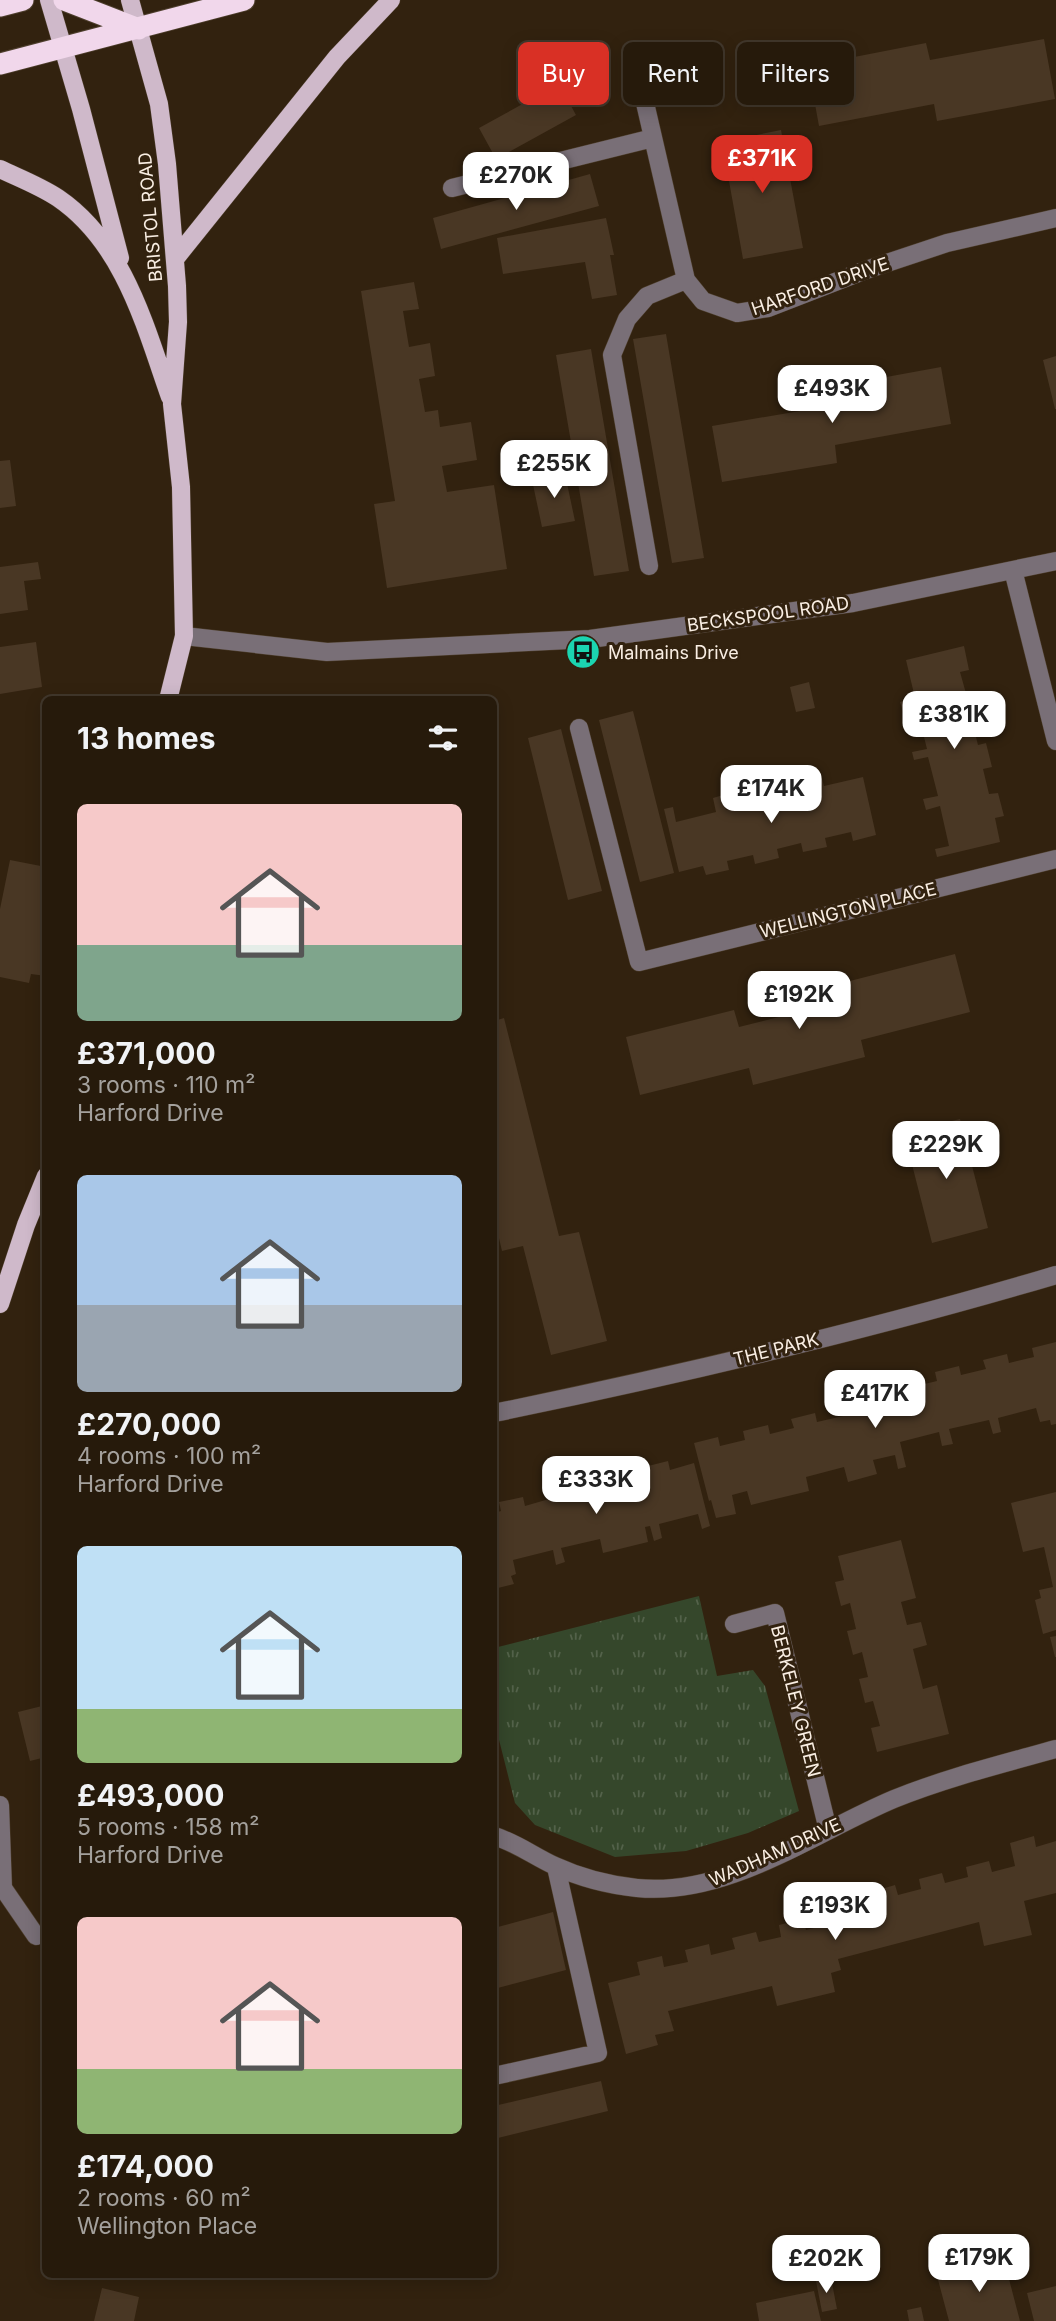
<!DOCTYPE html>
<html lang="en">
<head>
<meta charset="utf-8">
<style>
	body { margin:0; font-family:Inter,sans-serif; background:#2e2314; color:#f1f3f6; height:100vh; display:flex; flex-direction:column; font-size:26px; white-space:nowrap }
	* { box-sizing:border-box; margin:0 }
	p { font-size:23px; color:#a4a19d }
	.icon { flex:none; width:38px; height:38px; fill:none; stroke:currentColor; stroke-width:2; stroke-linecap:round; stroke-linejoin:round }
	.map { position:relative; flex:1; overflow:hidden }
	.details { position:absolute; left:42px; top:696px; width:455px; height:1582px; display:flex; flex-direction:column; background:#261a0b; border-radius:10px; box-shadow:0 4px 18px #0003,0 0 0 2px #42382c }
	.details>* { flex:none }
	.hud { position:absolute; left:518px; top:42px; width:432px; height:63px; display:flex; gap:14px }
	.price { position:absolute; translate:-50% -60px; padding:0 16px; border-radius:14px; background:#fff; color:#222; font-size:23px; line-height:46px; filter:drop-shadow(0 2px 4px #0008) }
	.price::after { content:''; position:absolute; left:50%; top:42px; width:21px; height:16px; margin-left:-10px; background:inherit; clip-path:polygon(0 0,100% 0,50% 100%) }
	.price.selected { background:#d93025; color:#fff }
	ul { padding:0; list-style:none }
	li { display:grid; align-content:center; gap:14px; height:371px; padding:0 35px }
	li span { display:grid; place-items:center; height:217px; border-radius:10px; color:#555 }
	li>.icon { margin-inline-start:auto }
	span .icon { width:126px; height:126px; fill:#fffc; stroke-width:1 }
	li b { font-size:30px }
	h2 { display:flex; justify-content:space-between; align-items:center; height:84px; padding:0 35px; font-size:30px }
	.tag { padding:0 24px; border-radius:10px; background:#261a0b; box-shadow:0 4px 18px #0003,0 0 0 2px #42382c; font-size:24px; line-height:63px }
	.tag.selected { background:#d93025; color:#fff }
	.map>svg:first-child { display:block }
	.park { fill:url(#park-tufts) }
	.building { fill:#493724 }
	.lines { fill:none; stroke-linecap:round; stroke-linejoin:round }
	.minor-casing { stroke:#4e3f2d; stroke-width:19 }
	.major-casing { stroke:#4e3f2d; stroke-width:19 }
	.highway-casing { stroke:#4e3f2d; stroke-width:23 }
	.minor { stroke:#796f77; stroke-width:18 }
	.major { stroke:#cfb9ca; stroke-width:18 }
	.highway { stroke:#f1d7eb; stroke-width:21 }
	.labels { text-anchor:middle; dominant-baseline:central; stroke-width:6; stroke-linejoin:round; paint-order:stroke }
	.street-label { font-size:18px; fill:#f9eee3; stroke:#32220f }
	.poi-label { font-size:18px; fill:#f9eee3; stroke:#32220f; text-anchor:start }
</style>
</head>
<body>
<div class="map">
<svg width="1056" height="2321" viewBox="0 0 1056 2321">
	<defs>
		<pattern id="park-tufts" width="24" height="20" patternUnits="userSpaceOnUse" patternTransform="scale(1.75)"><rect width="24" height="20" fill="#35472b"/><path d="M3 7l-1-3M5 7V3M7 7l1-3M15 17l-1-3M17 17v-4M19 17l1-3" fill="none" stroke="#53624a"/></pattern>
	</defs>
	<rect width="100%" height="100%" fill="#32220f"/>
	<path class="park" d="M699,1596L717,1676L753,1670L765,1686L799,1811L748,1833L686,1851L615,1857L535,1825L515,1803L494,1720V1648Z"/>
	<path class="building" d="M1044,39L1055,99L937,121L934,104L819,126L808,66L926,43L930,60Z
		M559,84L576,115L496,159L479,128Z
		M781,130L803,248L743,259L722,142Z
		M590,174L599,206L441,249L433,218Z
		M606,218L614,255H610L617,295L592,299L585,262L503,274L497,238Z
		M414,282L419,309L403,311L409,347L430,343L435,376L419,379L425,412L438,410L440,427L471,422L477,460L442,466L447,492L494,485L507,569L387,588L374,504L395,501L361,291Z
		M666,334L704,558L672,563L633,339Z
		M591,349L629,571L594,576L556,355Z
		M1056,356V409H1055L1043,360Z
		M941,367L951,424L835,445L837,463L722,482L712,426L829,406L826,388Z
		M10,460L16,506L0,508V461Z
		M565,474L575,521L542,527L532,480Z
		M38,562L41,579L24,581L28,610L0,614V567Z
		M36,642L42,687L0,694V647Z
		M964,646L969,670L960,672L967,697L975,695L981,719L972,721L978,745L986,743L992,767L983,769L989,794L998,793L1004,816L995,818L1000,842L937,857L935,849L949,846L940,806L926,810L923,799L938,796L928,757L914,760L912,752L927,749L917,709L903,712L900,702L915,698L906,660Z
		M809,682L815,708L796,712L790,687Z
		M633,711L674,873L640,882L599,720Z
		M561,729L602,891L568,900L528,738Z
		M820,772L824,786L863,777L876,835L853,841L851,832L825,838L827,847L803,852L801,843L777,849L779,858L755,864L753,855L727,861L729,870L706,875L703,866L679,872L664,809L673,807L676,822L716,812L713,798L723,795L726,810L765,801L762,786L770,784L773,798L813,789L810,775Z
		M10,860L46,867V976L31,974L29,983L0,977V909Z
		M955,954L970,1012L861,1040L865,1057L753,1085L749,1068L640,1095L626,1037L734,1010L739,1027L850,999L846,982Z
		M504,1018L559,1236L579,1232L607,1341L551,1355L523,1246L502,1251L494,1217V1021Z
		M960,1119L988,1228L932,1243L904,1133Z
		M1056,1342V1424L1051,1425L1050,1420L1040,1422L1036,1408L998,1418L1001,1432L993,1434L989,1420L949,1429L953,1444L942,1446L939,1432L900,1442L906,1467L898,1469L895,1455L873,1460L877,1474L848,1482L844,1467L806,1477L809,1491L751,1505L747,1491L732,1495L736,1514L716,1518L711,1500L709,1501L694,1443L718,1437L720,1446L745,1440L743,1431L768,1425L770,1434L794,1428L791,1419L815,1413L817,1422L843,1416L841,1407L864,1401L867,1409L891,1404L886,1384L910,1378L912,1387L937,1381L935,1372L959,1366L961,1375L986,1369L983,1360L1007,1354L1009,1363L1034,1357L1032,1348Z
		M668,1461L670,1470L694,1463L710,1526L702,1529L698,1514L659,1524L662,1538L654,1541L650,1526L645,1527L648,1542L603,1553L600,1539L561,1548L565,1562L556,1565L553,1550L513,1560L516,1574L511,1576L514,1584L494,1589V1513L501,1511L499,1502L523,1497L525,1506L549,1499L547,1490L571,1485L573,1494L598,1487L596,1478L620,1472L622,1481L646,1475L644,1467Z
		M1056,1492V1630L1043,1634L1035,1600L1041,1598L1039,1590L1053,1587L1044,1547L1023,1552L1011,1503Z
		M901,1540L916,1598L901,1602L907,1625L921,1622L927,1645L913,1649L923,1689L937,1685L949,1734L877,1752L871,1728L880,1726L873,1701L865,1703L859,1679L868,1677L862,1652L853,1655L847,1631L856,1629L850,1603L841,1606L835,1582L844,1580L838,1556Z
		M1056,1636V1657H1055L1050,1637Z
		M46,1705V1757L30,1761L18,1712Z
		M1034,1836L1036,1847L1056,1841V1893L1024,1901L1032,1935L984,1946L979,1922L838,1959L841,1970L831,1973L835,1992L777,2006L772,1986L668,2011L674,2031L655,2035L658,2045L626,2054L608,1983L640,1975L637,1962L662,1956L664,1967L688,1962L685,1950L709,1944L711,1955L735,1949L732,1938L756,1932L759,1942L781,1937L779,1925L803,1919L806,1930L830,1924L824,1904L848,1898L851,1908L874,1902L871,1892L895,1885L898,1895L921,1889L919,1879L942,1873L945,1883L968,1877L966,1867L989,1861L992,1872L1015,1866L1010,1843Z
		M553,1912L566,1970L494,1989V1928Z
		M601,2081L608,2111L494,2139V2106Z
		M1004,2260L1020,2321H949L937,2276Z
		M831,2278L837,2309L822,2312L816,2281Z
		M1056,2286V2321H1034L1027,2293Z
		M102,2288L139,2297L134,2321H94Z
		M814,2291L821,2321H759L756,2303Z
		M921,2307L924,2321H909L907,2310Z"/>
	<g class="lines">
		<g class="minor-casing">
			<path id="minor" d="M636,64L686,280L703,301L737,313L768,308L866,270L947,243L1056,218
				M452,188L653,138
				M649,566L612,355L627,319L647,296L686,280
				M1013,570L1056,741
				M184,636L327,652L590,639L853,603L1056,561
				M579,728L639,962L1056,859
				M494,1413C683,1374 871,1330 1056,1275
				M734,1624L775,1613L828,1830
				M0,1805L3,1888L36,1936
				M494,1836C515,1842 535,1857 555,1866C581,1878 609,1885 637,1888C728,1897 813,1833 894,1799C946,1778 1002,1764 1056,1749
				M494,2076L598,2053L556,1867"/>
		</g>
		<g class="major-casing">
			<path id="major" d="M49,0L81,109L120,258
				M130,0L159,104L167,164L177,286L178,322L172,404L181,487L184,636L168,700
				M0,169C19,178 40,186 58,198C124,243 145,326 170,397
				M175,259L337,57L391,0
				M0,1304L26,1225L46,1176"/>
		</g>
		<g class="highway-casing">
			<path id="highway" d="M64,0L139,29
				M0,6L23,0
				M0,64L244,0"/>
		</g>
		<use href="#minor" class="minor"/>
		<use href="#major" class="major"/>
		<use href="#highway" class="highway"/>
	</g>
	<defs>
		<g id="bus-disc" transform="scale(1.75)"><circle r="9.5" fill="#1bd5b1" stroke="#32220f"/><path d="M-5-6H5V4H4V6H2V4H-2V6H-4V4H-5ZM-3.5-4V0h7V-4ZM-3.5 1.2v1.5H-2V1.2ZM2 1.2v1.5H3.5V1.2Z" fill="#111"/></g>
	</defs>
	<g fill-rule="evenodd">
		<use href="#bus-disc" x="583" y="652"/>
	</g>
	<g class="labels">
		<g class="street-label">
			<text transform="translate(150 217) rotate(-95)">BRISTOL ROAD</text>
			<text transform="translate(820 286) rotate(-19)">HARFORD DRIVE</text>
			<text transform="translate(768 614) rotate(-8)">BECKSPOOL ROAD</text>
			<text transform="translate(848 910) rotate(-14)">WELLINGTON PLACE</text>
			<text transform="translate(776 1349) rotate(-14)">THE PARK</text>
			<text transform="translate(796 1701) rotate(76)">BERKELEY GREEN</text>
			<text transform="translate(775 1852) rotate(-24)">WADHAM DRIVE</text>
		</g>
		<g class="poi-label">
			<text x="608" y="652">Malmains Drive</text>
		</g>
	</g>
</svg>
<b class="price selected" style="left:762px;top:195px">£371K</b>
<b class="price" style="left:516px;top:212px">£270K</b>
<b class="price" style="left:832px;top:425px">£493K</b>
<b class="price" style="left:554px;top:500px">£255K</b>
<b class="price" style="left:954px;top:751px">£381K</b>
<b class="price" style="left:771px;top:825px">£174K</b>
<b class="price" style="left:799px;top:1031px">£192K</b>
<b class="price" style="left:946px;top:1181px">£229K</b>
<b class="price" style="left:875px;top:1430px">£417K</b>
<b class="price" style="left:596px;top:1516px">£333K</b>
<b class="price" style="left:835px;top:1942px">£193K</b>
<b class="price" style="left:979px;top:2294px">£179K</b>
<b class="price" style="left:826px;top:2295px">£202K</b>
<div class="hud">
<a class="tag selected">Buy</a>
<a class="tag">Rent</a>
<a class="tag">Filters</a>
</div>
<section class="details">
<h2>13 homes<svg class="icon" aria-label="filters" viewBox="0 0 24 24"><path d="M4 7h16M4 17h16"/><circle cx="9" cy="7" r="2"/><circle cx="15" cy="17" r="2"/></svg></h2>
<ul>
<li><span style="background:linear-gradient(#f6c9c9 65%,#7fa58c 0)"><svg class="icon" aria-label="home" viewBox="0 0 24 24"><path d="M3 11l9-7 9 7M6 9v11h12V9"/></svg></span><div><b>£371,000</b><p>3 rooms · 110 m²</p><p>Harford Drive</p></div></li>
<li><span style="background:linear-gradient(#a9c7e8 60%,#9aa5b1 0)"><svg class="icon" aria-label="home" viewBox="0 0 24 24"><path d="M3 11l9-7 9 7M6 9v11h12V9"/></svg></span><div><b>£270,000</b><p>4 rooms · 100 m²</p><p>Harford Drive</p></div></li>
<li><span style="background:linear-gradient(#bfe0f5 75%,#8fb573 0)"><svg class="icon" aria-label="home" viewBox="0 0 24 24"><path d="M3 11l9-7 9 7M6 9v11h12V9"/></svg></span><div><b>£493,000</b><p>5 rooms · 158 m²</p><p>Harford Drive</p></div></li>
<li><span style="background:linear-gradient(#f6c9c9 70%,#8fb573 0)"><svg class="icon" aria-label="home" viewBox="0 0 24 24"><path d="M3 11l9-7 9 7M6 9v11h12V9"/></svg></span><div><b>£174,000</b><p>2 rooms · 60 m²</p><p>Wellington Place</p></div></li>
</ul>
</section>
</div>
</body>
</html>
